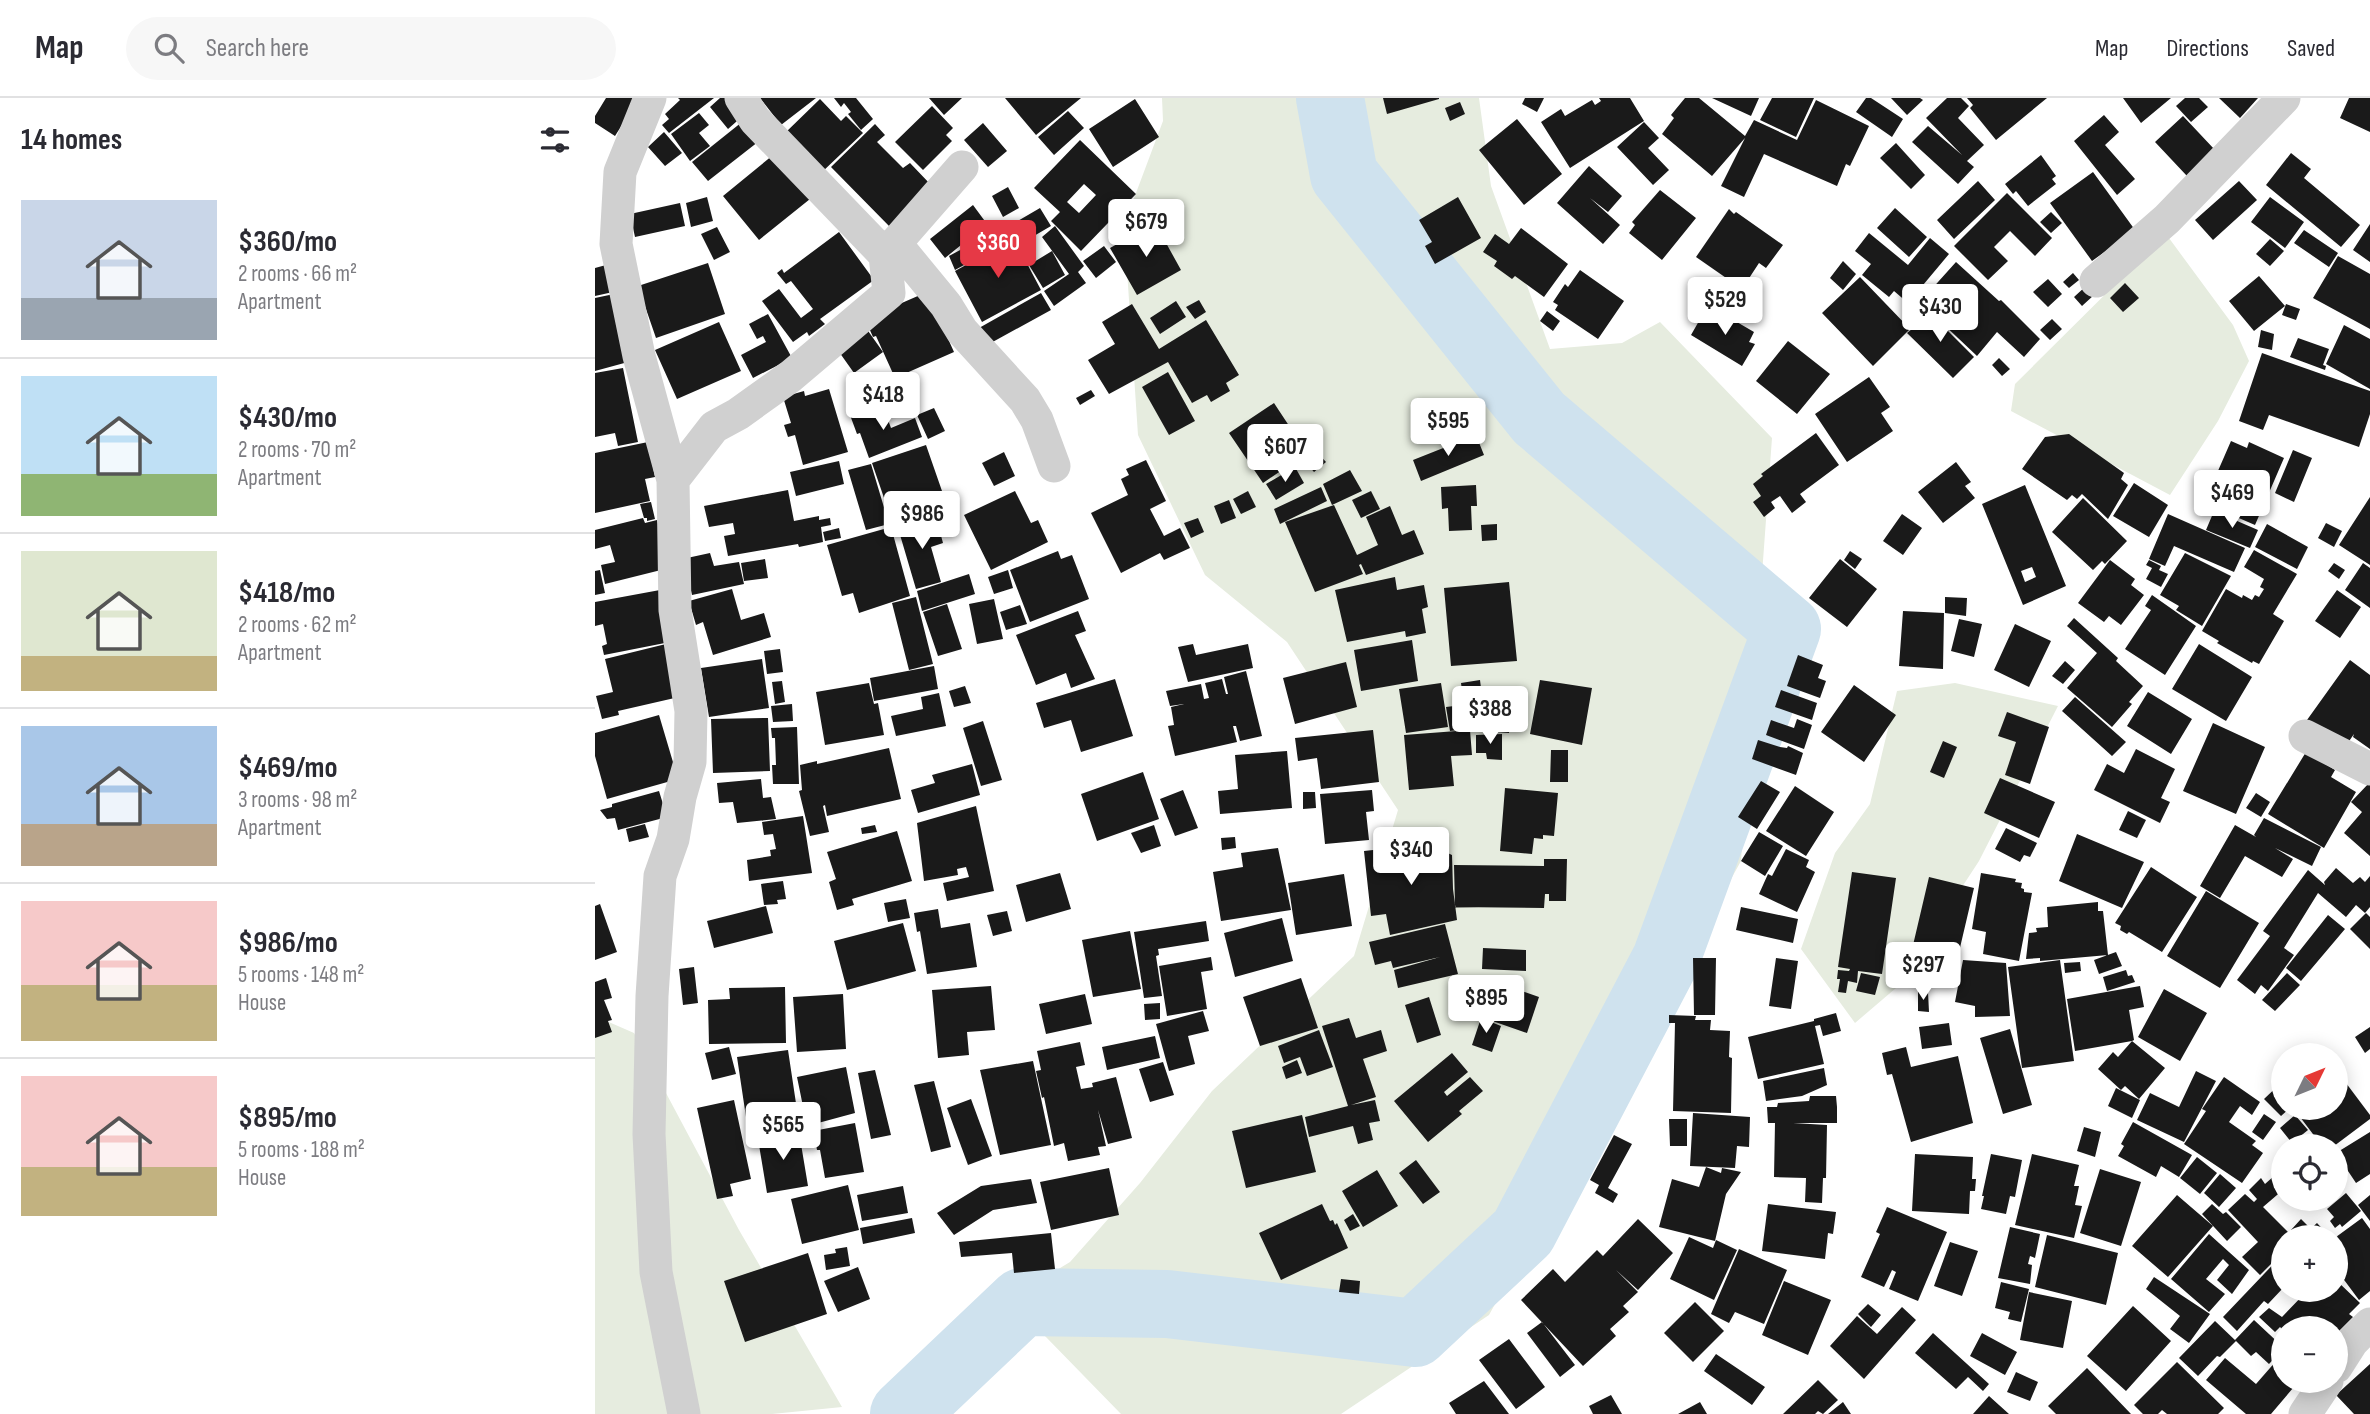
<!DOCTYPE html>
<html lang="en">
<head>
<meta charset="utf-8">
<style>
	body { margin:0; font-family:"Sofia Sans Condensed",sans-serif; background:#f7f7f7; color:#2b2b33; height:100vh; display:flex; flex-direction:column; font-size:26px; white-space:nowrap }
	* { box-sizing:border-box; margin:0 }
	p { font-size:23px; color:#7c7c81 }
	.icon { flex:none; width:38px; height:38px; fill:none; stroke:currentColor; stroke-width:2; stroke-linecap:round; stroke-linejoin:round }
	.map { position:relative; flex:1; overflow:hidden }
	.drawer { display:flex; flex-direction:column; background:#fff; width:595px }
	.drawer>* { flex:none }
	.needle { width:46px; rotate:47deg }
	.fabs { position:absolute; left:1676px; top:945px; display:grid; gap:14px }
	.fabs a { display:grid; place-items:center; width:77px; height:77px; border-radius:50%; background:#fff; box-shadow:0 4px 18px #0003; font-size:35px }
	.price { position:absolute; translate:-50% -60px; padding:0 16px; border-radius:7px; background:#fff; color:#222; font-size:23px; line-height:46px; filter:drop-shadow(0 2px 4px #0008) }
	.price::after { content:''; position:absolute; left:50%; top:42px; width:21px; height:16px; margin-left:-10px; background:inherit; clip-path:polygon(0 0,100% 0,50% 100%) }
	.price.current { background:#e63946; color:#fff }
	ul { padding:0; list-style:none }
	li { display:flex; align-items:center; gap:21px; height:175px; padding:0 21px }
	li+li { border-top:2px solid #e1e1e2 }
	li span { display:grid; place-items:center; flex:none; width:196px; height:140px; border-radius:0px; color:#555 }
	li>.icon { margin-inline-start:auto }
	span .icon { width:84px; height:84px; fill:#fffc; stroke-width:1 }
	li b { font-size:30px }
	h2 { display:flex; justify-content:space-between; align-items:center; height:84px; padding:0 21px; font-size:30px }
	header { display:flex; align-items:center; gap:42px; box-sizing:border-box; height:98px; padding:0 35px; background:#fff; border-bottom:2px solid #e1e1e2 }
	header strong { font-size:33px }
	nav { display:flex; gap:38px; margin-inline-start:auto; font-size:24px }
	.search { width:490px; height:63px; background:#f7f7f7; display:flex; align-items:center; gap:18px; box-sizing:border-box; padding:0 24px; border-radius:38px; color:#7c7c81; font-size:26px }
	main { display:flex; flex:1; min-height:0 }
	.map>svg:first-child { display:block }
	.green { fill:#e6ecdf }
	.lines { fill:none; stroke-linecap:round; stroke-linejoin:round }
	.river { stroke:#cfe2ee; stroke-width:68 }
	.building { fill:#1a1a1a; fill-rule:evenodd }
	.street { stroke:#d0d0d0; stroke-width:33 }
</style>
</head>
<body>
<header>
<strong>Map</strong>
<div class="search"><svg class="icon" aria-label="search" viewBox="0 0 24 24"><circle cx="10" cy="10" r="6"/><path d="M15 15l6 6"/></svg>Search here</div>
<nav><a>Map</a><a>Directions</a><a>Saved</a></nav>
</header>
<main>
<section class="drawer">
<h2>14 homes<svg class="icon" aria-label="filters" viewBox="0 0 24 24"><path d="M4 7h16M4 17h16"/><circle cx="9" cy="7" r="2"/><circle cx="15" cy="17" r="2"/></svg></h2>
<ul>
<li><span style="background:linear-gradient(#c9d6e8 70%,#9aa5b1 0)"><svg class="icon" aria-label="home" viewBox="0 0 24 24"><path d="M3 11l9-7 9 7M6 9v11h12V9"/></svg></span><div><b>$360/mo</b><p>2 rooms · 66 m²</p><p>Apartment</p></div></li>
<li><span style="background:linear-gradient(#bfe0f5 70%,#8fb573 0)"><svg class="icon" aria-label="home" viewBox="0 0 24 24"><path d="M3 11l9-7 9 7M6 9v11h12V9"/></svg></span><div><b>$430/mo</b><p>2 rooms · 70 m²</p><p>Apartment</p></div></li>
<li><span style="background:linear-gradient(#dfe7d0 75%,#c2b280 0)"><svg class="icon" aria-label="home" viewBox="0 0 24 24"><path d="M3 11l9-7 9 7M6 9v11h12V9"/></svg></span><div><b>$418/mo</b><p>2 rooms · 62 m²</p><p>Apartment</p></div></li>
<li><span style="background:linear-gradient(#a9c7e8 70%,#b9a48a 0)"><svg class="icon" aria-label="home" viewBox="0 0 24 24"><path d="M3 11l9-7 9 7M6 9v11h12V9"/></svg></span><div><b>$469/mo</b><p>3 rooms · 98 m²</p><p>Apartment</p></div></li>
<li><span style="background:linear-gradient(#f6c9c9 60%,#c2b280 0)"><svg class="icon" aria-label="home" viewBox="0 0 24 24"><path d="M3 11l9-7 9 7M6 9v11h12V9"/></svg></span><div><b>$986/mo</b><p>5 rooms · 148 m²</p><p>House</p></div></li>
<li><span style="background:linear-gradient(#f6c9c9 65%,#c2b280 0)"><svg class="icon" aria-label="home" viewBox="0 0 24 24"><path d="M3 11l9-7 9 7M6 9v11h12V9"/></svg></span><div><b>$895/mo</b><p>5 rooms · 188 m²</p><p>House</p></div></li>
</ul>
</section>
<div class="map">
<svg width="1775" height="1316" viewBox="0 0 1775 1316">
	<rect width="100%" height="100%" fill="#fff"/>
	<path class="green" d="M567,0H884L896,88L955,251L1027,245L1065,224L1177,340L1146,763L894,1217L746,1316H526L414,1201L475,1164L545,1085L617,993L759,858L803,712L692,544L610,477L543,337L529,127L568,23Z
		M1571,136L1638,227L1654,263L1623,323L1575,397L1416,313L1420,286Z
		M1360,585L1463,608L1384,763L1301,890L1260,925L1206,851L1240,755L1275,706L1302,593Z
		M0,918L39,935L144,1132L247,1309L177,1316H0Z"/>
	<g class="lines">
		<path class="river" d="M309,1316L427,1204L572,1206L820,1235L928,1134L1071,861L1192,531L944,320L749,77L735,0"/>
	</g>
	<path class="building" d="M11,0H44L20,38L0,25V18Z
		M83,0H119L74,35L67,27L74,21L70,16L85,2Z
		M125,0H137L150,16L133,31L115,9Z
		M165,0H221L186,27Z
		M239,0H261L278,21L266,32L253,16L256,14L249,5L246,9Z
		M334,0H367L349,17Z
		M410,0H486L441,37Z
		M788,0H844V1L792,16Z
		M930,0H949L942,14L927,6Z
		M1004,0H1035L1049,23L975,70L946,24L966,11L970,18L997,2L1000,7L1006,3Z
		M1090,0H1104L1150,38L1159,22L1202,42L1221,2L1274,28L1255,68L1251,66L1242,88L1169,56L1149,99L1126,88L1150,40L1117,78L1067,36L1079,20L1076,17Z
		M1117,0H1164L1156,18Z
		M1177,0H1219L1201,39L1165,22Z
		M1271,0H1276L1308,21L1297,39L1261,14Z
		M1296,0H1325L1328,2L1312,17Z
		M1352,0H1366L1374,8L1363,20L1389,47L1372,63L1379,69L1363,86L1317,44L1333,28L1367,57L1331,20Z
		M1372,0H1452L1401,42L1375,10L1378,7Z
		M1528,0H1576L1546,25Z
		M1590,0H1604L1613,9L1596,24L1581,8Z
		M1624,0H1663L1645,20Z
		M1754,0H1775V34L1745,20Z
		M225,1L246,23L251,18L268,35L226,75L189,36Z
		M540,1L564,39L518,69L494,31Z
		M865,4L870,16L855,23L850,10Z
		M337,8L358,30L351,37L357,43L328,72L300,44Z
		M473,13L489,30L459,57L443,39Z
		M104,15L114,27L104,35L115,48L95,63L76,36Z
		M1509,17L1524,34L1510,47L1540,81L1522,97L1479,43Z
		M1588,18L1620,52L1592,78L1560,44Z
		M152,20L168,40L113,83L97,64Z
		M922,21L967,76L929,107L884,52Z
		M1049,24L1064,40L1053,50L1074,72L1058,87L1022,49Z
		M388,25L412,53L393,69L369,42Z
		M280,26L290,37L282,44L308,70L315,65L337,88L295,129L236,69Z
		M69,34L87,55L70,68L53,49Z
		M485,42L541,96L486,153L456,123L465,114L439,90ZM489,86L501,97L484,115L472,104Z
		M1301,45L1330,77L1316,91L1285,60Z
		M183,53L215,101L164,142L128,98Z
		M1696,55L1716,71L1709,80L1765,127L1746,149L1671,87Z
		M1446,57L1461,78L1457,81L1461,86L1433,108L1421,93L1418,96L1410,86Z
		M994,68L1027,98L1013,114L995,100L1025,127L1008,146L962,105Z
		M1498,74L1540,132L1497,163L1455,105Z
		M1383,83L1400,102L1359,141L1342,122Z
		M1644,83L1662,102L1618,142L1600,122Z
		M413,89L424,110L408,119L397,98Z
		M1065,92L1101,120L1067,162L1034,135L1040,127L1037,124Z
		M1412,95L1457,140L1440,158L1415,133L1399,149L1413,163L1393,182L1359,148Z
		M112,99L118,123L96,129L91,105Z
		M863,99L886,140L840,166L830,148L837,144L824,122Z
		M1675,99L1709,124L1690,150L1656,124Z
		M85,105L90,128L40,139L35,116Z
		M378,107L392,126L350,160L335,141Z
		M445,110L456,128L432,142L421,124Z
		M1300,110L1332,139L1314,159L1282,130Z
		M1134,111L1139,116L1141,114L1188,147L1171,170L1164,165L1147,191L1101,159Z
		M1456,114L1467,125L1456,135L1445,124Z
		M560,125L586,172L542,197L515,150Z
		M1775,126V164L1758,152Z
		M460,128L489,168L483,174L491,185L459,208L449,193L474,176L447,139Z
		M122,129L135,154L119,162L106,136Z
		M926,130L973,166L949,199L920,178L917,181L899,168L902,163L888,154L900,136L914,146Z
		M1709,132L1743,155L1734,169L1699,145Z
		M244,134L279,182L225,221L230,226L214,238L212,234L198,244L167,203L184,191L206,220L218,211L196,183L191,186L182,175L187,171L189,175Z
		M1274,135L1313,167L1335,140L1354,156L1313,205L1299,193L1294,199L1267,177L1276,166L1260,153Z
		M419,141L446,192L387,224L360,173Z
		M1675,141L1689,153L1675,168L1661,156Z
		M380,144L387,157L360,172L354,158Z
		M509,148L521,164L501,180L488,163Z
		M457,153L470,177L448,190L434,167Z
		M1743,158L1775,176V231L1718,200Z
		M1248,163L1261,176L1248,192L1235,180Z
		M1361,164L1404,203L1406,202L1445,241L1429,259L1402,234L1382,258L1325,204Z
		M113,165L130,216L61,240L43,188Z
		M11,167L18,194L0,198V170Z
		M985,172L1029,203L1003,241L960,212L963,207L958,204L970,186L973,189Z
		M1478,175L1484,182L1474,190L1468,184Z
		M1664,178L1690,208L1659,233L1634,203Z
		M1265,179L1315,231L1278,268L1227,215Z
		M1453,181L1467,196L1453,209L1438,194Z
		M1530,185L1544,200L1528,214L1515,200Z
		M1491,188L1499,197L1487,208L1479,199Z
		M332,194L359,254L300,280L281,238L278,239L270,221Z
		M446,195L456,212L394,246L384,230Z
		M19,196L33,264L0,273V200Z
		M604,202L611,214L600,221L591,209Z
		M581,203L591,219L565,236L555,220Z
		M537,206L564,251L611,222L644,277L631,285L635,293L616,304L612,297L597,305L573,264L514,296L493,262L520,246L507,224Z
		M1691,206L1705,211L1701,222L1687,217Z
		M1331,211L1379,259L1358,280L1312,235L1317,231L1314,227Z
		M952,213L965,223L958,233L945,223Z
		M1123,213L1159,234L1154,244L1160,246L1147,268L1096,237L1108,216L1118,222Z
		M173,216L197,260L158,280L146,257L171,244L168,238L162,241L154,226Z
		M1457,221L1467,231L1455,242L1445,232Z
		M124,224L146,273L82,301L60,252Z
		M1749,227L1775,241V291L1731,266Z
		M271,230L288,254L259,275L242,251Z
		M1666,232L1679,236L1677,252L1663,249Z
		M1703,240L1734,251L1728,267L1731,268L1730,272L1695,259Z
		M1193,243L1235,276L1202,316L1161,283Z
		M1667,255L1775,293V316L1764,349L1674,317L1668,332L1644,323Z
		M1404,260L1415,271L1407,278L1397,267Z
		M28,270L43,344L23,348L20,335L0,339V275Z
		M573,274L600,323L574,337L547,289Z
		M1274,279L1295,309L1286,315L1298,333L1252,364L1220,316Z
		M300,285L309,305L286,315L277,295Z
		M234,291L253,354L208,367L200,337L193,339L189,327L196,325L188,299L209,293L210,298Z
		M496,292L500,298L485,307L481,300Z
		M679,305L712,355L668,385L634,335Z
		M280,309L287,324L293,322L296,330L320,320L327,339L274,360L265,335L262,336L255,317Z
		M339,310L350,333L333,341L322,317Z
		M1221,335L1244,367L1205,396L1211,404L1197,415L1185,398L1176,404L1180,410L1169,419L1158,404L1166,398L1158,386L1168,378L1166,376Z
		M1474,336L1529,375L1526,381L1533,387L1513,421L1487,396L1482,401L1477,397L1472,402L1427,371L1450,339Z
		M881,337L889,357L826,383L818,362Z
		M1636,343L1652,350L1654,344L1689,360L1660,427L1609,405Z
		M53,344L60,379L50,381L55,403L0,415V355Z
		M331,347L347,393L316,404L322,421L299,429L277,365Z
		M719,351L731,364L719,374L707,360Z
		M1698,352L1717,360L1699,404L1680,395Z
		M409,354L420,378L399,388L387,365Z
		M551,362L571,403L555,411L569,438L585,430L595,450L569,462L565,455L526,475L496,415L533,397L526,381L534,377L531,371Z
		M244,363L249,386L201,398L195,374Z
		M1361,364L1376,384L1370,388L1380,400L1348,425L1323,394Z
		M276,366L294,426L271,432L253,372Z
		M700,369L709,385L681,402L671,386Z
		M755,372L767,393L737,407L728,386Z
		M1539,385L1573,407L1554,439L1518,418Z
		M881,387L882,408H876L877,432L854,433L853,410L847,411L846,389Z
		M1430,387L1471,488L1428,507L1387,406ZM1437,469L1441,479L1430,484L1426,473Z
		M726,389L732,403L685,426L679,411Z
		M193,392L199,423L224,418V422L235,420L236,427L226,429L228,444L204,449L203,446L133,458L129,438L140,436L138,425L114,429L109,408Z
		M420,393L436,425L443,422L453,444L396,472L369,417Z
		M653,393L661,409L646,416L638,401Z
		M776,393L785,411L766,420L757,402Z
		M1775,399V467L1744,447Z
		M1488,400L1532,443L1510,466L1507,463L1498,472L1457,434Z
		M634,402L641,420L626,426L619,408Z
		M56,404L60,421L52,423V420H49L45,406Z
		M739,407L762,457L783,447L771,419L795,408L807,437L819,432L829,456L771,477L766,466L764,467L768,476L720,494L690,424Z
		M1619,413L1663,432L1655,450L1611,432Z
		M1307,416L1327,430L1308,457L1288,443Z
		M1573,416L1650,450L1639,474L1579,448L1570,468L1554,461Z
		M341,419L348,445L336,449L346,484L321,491L303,430Z
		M48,420L50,425L62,422L74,470L10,486L6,467L20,464L15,447L0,451V432Z
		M603,420L609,434L596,440L589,425Z
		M1731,425L1747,433L1739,449L1723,440Z
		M902,426V442L887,443L886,427Z
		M1672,426L1713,449L1702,471L1660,449Z
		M296,429L315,498L264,515L258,495L247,498L232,447Z
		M244,430L246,440L230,443L228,434Z
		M1659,452L1702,476L1678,516L1689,523L1664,566L1658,563L1657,565L1622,545L1624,543L1607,533L1631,491L1647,500L1648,497L1657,502L1660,497L1664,499L1669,491L1665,489L1669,481L1649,469Z
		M463,453L466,461L477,457L494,501L435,524L415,472Z
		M1255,453L1267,461L1260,471L1249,462Z
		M115,455L119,468L144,464L149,486L97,497L92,475V460Z
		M1590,455L1636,478L1607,528L1581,512L1584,508L1565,497Z
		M170,461L173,480L149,483L146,465Z
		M1245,461L1282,491L1252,529L1214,500Z
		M1515,462L1540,481L1536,487L1549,497L1526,527L1514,518L1509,524L1483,505Z
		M1554,462L1566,468L1564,472L1573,476L1566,489L1551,481L1557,470L1551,467Z
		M1739,465L1750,472L1744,481L1733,473Z
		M1768,465L1775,470V510L1750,492Z
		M5,472L10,495L0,497V473Z
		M413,472L418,490L399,496L393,479Z
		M374,476L380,496L327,513L322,493Z
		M800,479L802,492L829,487L833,509L827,511L831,535L811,539L810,533L752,544L740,492Z
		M914,484L922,563L856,568L849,490Z
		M137,491L146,522L169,515L176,539L118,557L108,524L101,527L94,503Z
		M65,492L75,544L9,557L7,548L12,546L8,526L0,528V504Z
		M1742,492L1766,509L1745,540L1720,523Z
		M1557,497L1601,528L1570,577L1530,551L1556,512L1550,508Z
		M321,499L338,566L314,572L297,505Z
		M1350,499L1372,500L1371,518L1350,515Z
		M399,501L408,541L382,546L374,506Z
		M352,506L367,551L343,558L328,514Z
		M425,507L432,526L411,532L405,514Z
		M483,513L491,533L480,537L500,581L476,590L471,575L441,587L421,537Z
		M1308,513L1349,515L1348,571L1304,568Z
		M1479,520L1523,560L1521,563L1548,588L1534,604L1537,606L1517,629L1472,590L1502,555L1472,528Z
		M1364,521L1387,526L1379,559L1356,553Z
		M1420,526L1456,543L1434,589L1399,572Z
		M817,542L823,583L766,593L759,552Z
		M71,546L84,599L23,613L24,617L7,621L1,598L18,594L10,561Z
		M598,546L601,557L653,546L658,570L593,584L583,549Z
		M1604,546L1657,579L1631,623L1577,591Z
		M185,551L188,574L172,576L169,553Z
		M1203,557L1228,567L1223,580L1231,583L1225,600L1192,588Z
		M167,561L174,610L114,619L106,570Z
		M1755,562L1775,577V651L1758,639L1759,636L1750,649L1712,622Z
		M1470,563L1480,572L1468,586L1457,578Z
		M751,564L762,609L700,626L688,580Z
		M339,568L343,591L279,603L275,580Z
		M651,573L667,638L645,643L641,628H638L642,644L580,658L573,628L579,627L576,609L589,606L575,608L571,593L606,586L609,601L614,600L610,585L627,581L631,596H633L629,579Z
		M520,581L538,638L486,654L476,622L449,630L441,605Z
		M885,582L887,598L868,600L866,585Z
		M945,582L997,590L987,647L935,636Z
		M187,583L190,604L180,606L177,584Z
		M274,585L279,606L283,605L289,637L230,647L221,594Z
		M846,585L853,629L811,635L804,591Z
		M1259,587L1301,617L1269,664L1226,634Z
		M370,588L376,605L359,609L354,593Z
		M1186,592L1222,605L1217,622L1180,609Z
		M1553,594L1597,621L1576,656L1532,628Z
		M344,595L351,628L301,638L296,618L328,611L326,599Z
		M1480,599L1531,644L1517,658L1467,613Z
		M892,604L896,628L855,633L851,609Z
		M197,606L198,623L178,624L176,608Z
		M1412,614L1454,629L1435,686L1410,677L1421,644L1403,638Z
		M64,617L83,681L12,701L0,658V635Z
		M173,620L175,673L118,675L116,621Z
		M901,621L916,622L914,635L900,634Z
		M1202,621L1217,627L1209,651L1171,637L1176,622L1199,630Z
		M388,623L407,682L386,688L368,630Z
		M1618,625L1670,649L1641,716L1588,693Z
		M202,629L204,686H178L177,667H181L180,640H177L176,630Z
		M778,632L784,684L726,691L722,660L703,663L700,640Z
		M875,632L877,657L856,658L859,688L814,692L809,637Z
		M907,636V662L892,661L891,655H881V637Z
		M1163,642L1185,649L1192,650L1193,648L1208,655L1201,677L1157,661Z
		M1348,643L1362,649L1349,680L1335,674Z
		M294,650L306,701L232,718L230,707L228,708L234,734L215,738L204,693L207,692L205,667L222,663V666Z
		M1541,651L1580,671L1566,700L1575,704L1565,725L1499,692L1512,666L1529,675Z
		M956,652H973V684H955Z
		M692,653L697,710L625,716L623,693L643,691L640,657Z
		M1711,654L1740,672L1736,679L1761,694L1729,750L1673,716Z
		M377,666L385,697L323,715L316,692L340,685L337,677Z
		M548,674L564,721L502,743L486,696Z
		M1405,680L1460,704L1444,740L1389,715Z
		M166,681L168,700L176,699L181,721L142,725L138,704L124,705L122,685Z
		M1166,683L1185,694L1162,731L1143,719Z
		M1775,684V758L1749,735L1767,714L1756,704Z
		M1200,688L1239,714L1211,758L1171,733Z
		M910,690L963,695L959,738L948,737V741L939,740L937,756L905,753Z
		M588,692L603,730L580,738L565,701Z
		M777,692L779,713L771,714L774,742L730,746L725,696Z
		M64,693L72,719L23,732L20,720L12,721L5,712L17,709V706Z
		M708,694H720L721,710L708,711Z
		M1661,695L1675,704L1666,719L1651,710Z
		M381,708L399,793L352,803L348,785L374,779L371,769L362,771L363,777L329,783L322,725Z
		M1533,713L1551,722L1542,740L1524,732Z
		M208,718L217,775L154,783L152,762L176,758L175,752L181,751L178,736L169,737L167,724Z
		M1669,720L1726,749L1717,768L1680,750L1698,761L1687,779L1650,758L1625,800L1605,788L1640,727L1661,739L1659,737Z
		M50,726L54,739L34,744L31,731Z
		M280,727L282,734L267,736L266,730Z
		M559,727L566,748L546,755L536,735Z
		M1411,730L1442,745L1435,759L1429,757L1425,764L1400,751Z
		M302,733L317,783L257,801L259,807L242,812L234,784L241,781L232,754Z
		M1164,734L1188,748L1170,778L1146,763Z
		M1482,736L1549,764L1527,810L1464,783Z
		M640,739L641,750L627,752L626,740Z
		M833,746L857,757L858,791L862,822L795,837L791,816L776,818L769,753Z
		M683,750L696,812L626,823L618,774L648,769L646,755Z
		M1191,751L1214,762L1211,769L1220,774L1202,814L1164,796L1173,776L1177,778Z
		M949,761H972L971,803H954V796H950L949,810L860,809L859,767L949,768Z
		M1556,769L1602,799L1567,854L1534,834L1532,836L1525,832L1526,828L1520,825Z
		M1741,770L1758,785L1765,779L1770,784L1775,778V809L1770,815L1761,807L1751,819L1723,795L1689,850L1699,857L1673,893L1666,887L1660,896L1642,882L1675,838L1668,833L1713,772L1730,787L1729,784Z
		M1257,774L1301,780L1287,876L1263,873L1262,885L1253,883L1251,895L1243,894L1245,881H1242L1243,872L1254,873L1255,871L1243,869Z
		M465,775L476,811L431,824L421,787Z
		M1386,775L1421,781L1420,784L1427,785L1426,790L1429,791V794L1437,795L1424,863L1388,856L1391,834L1377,831Z
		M749,776L757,828L701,837L693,785Z
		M1334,779L1379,790L1356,888L1311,877Z
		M188,783L191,801L182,802L183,806L169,807L166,786Z
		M1611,793L1664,825L1625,890L1572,858Z
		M311,801L315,820L293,824L289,805Z
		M1503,804V813H1508L1513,857L1445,863V860L1431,861L1434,835L1442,834L1441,830L1453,829L1452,809Z
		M5,806L22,854L0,862V808Z
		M171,808L178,835L119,850L112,823Z
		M1146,809L1203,821L1198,845L1141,832Z
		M343,811L346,830L375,825L382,869L332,876L325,833L322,834L319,815Z
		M412,813L417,833L398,838L392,817Z
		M1771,815L1775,819V851L1755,831Z
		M1733,817L1750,831L1706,883L1691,870Z
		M687,820L698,863L640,879L629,835Z
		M611,823L614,843L563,851L564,857L561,858L567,898L549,900L539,834Z
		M308,825L321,873L252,892L239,843Z
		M850,826L863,876L803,890L799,872L845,859L798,870L796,863L780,867L774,844Z
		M535,833L546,891L498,899L487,842Z
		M888,850L931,852V873L887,871Z
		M1521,854L1527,868L1504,876L1499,862Z
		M616,859L618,872L606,874L612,911L572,918L564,868Z
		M1098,860H1121L1120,917H1099Z
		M1181,860L1203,863L1196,911L1174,908Z
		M1368,862L1411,865L1415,918L1380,919V908L1360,904Z
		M1465,862L1479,963L1427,970L1413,869Z
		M1485,864L1486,873L1470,875L1469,865Z
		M99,869L103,905L88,907L84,871Z
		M1531,872L1533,878L1537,877L1540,884L1512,893L1508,879Z
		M1266,875L1285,879L1280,897L1261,893Z
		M1692,875L1705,887L1680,913L1667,902Z
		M11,880L17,900L9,902L17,922L13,923L17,934L0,940V884Z
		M706,880L723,930L665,948L648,899Z
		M898,883L944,899L932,935L886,919Z
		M396,888L400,932L372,934L374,957L343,960L337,892Z
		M1545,888L1549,909L1534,912L1539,942L1537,943L1570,970L1544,1001L1530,988L1526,992L1503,971L1518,954L1523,959L1537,943L1480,953L1472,901Z
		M190,889L191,945L114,946L113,902L135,901L134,890Z
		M1569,891L1612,915L1585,963L1543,939Z
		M1323,894H1333L1334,914L1323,913Z
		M248,896L251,951L202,954L198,899Z
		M490,896L497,926L451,936L444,906Z
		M834,899L846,937L822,945L810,907Z
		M565,905V921L550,922L549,906Z
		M608,913L614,933L593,938L600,966L574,973L561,926Z
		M1241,915L1246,933L1228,938L1225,927L1220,928L1229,966L1163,981L1153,939L1219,923V921Z
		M1074,917L1101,918L1100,922H1116L1115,932L1135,933L1134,959L1137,960L1136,1015L1078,1013L1080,925H1074Z
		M754,920L761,940L786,932L792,953L768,961L781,999L756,1007L780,1002L785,1023L774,1025L778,1042L763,1046L758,1028L714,1039L710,1019L753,1008L727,928Z
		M886,920L906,928L897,954L877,947Z
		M1354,925L1357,947L1327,951L1324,929Z
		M1775,929V951L1770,955L1760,939Z
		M1415,931L1437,1007L1408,1016L1385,940Z
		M724,932L738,969L712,978L705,959L689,965L683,948Z
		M560,938L565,960L512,972L507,949Z
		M485,944L490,967L481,969L486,991L498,989L497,985L521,979L537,1040L513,1046L503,1012L511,1048L503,1049L505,1057L473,1063L469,1045L459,1048L449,999L447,1000L441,973L446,972L442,953Z
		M134,949L141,976L117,982L110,955Z
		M1311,949L1316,969L1363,958L1378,1025L1316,1044L1297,976L1292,977L1287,955Z
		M193,952L205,1032L154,1039L142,959Z
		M857,955L873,974L849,994L852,998L875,979L888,993L864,1013L867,1016L833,1044L799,1003Z
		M702,962L707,975L691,981L687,969Z
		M438,963L456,1047L405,1057L385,972Z
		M568,964L579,997L555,1004L544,971Z
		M251,969L260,1015L212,1028L202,979Z
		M1229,970L1232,987L1207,998L1171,1003L1168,983Z
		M280,972L296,1037L276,1041L263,975Z
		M1601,973L1621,983L1589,1044L1542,1022L1555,995L1584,1009Z
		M1629,979L1665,1004L1657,1017L1645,1008L1634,1024L1661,1043L1657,1047L1668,1055L1647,1085L1589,1046L1611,1013L1607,1011Z
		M1748,981L1775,1017V1021L1739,1048H1727L1702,1015L1709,1010H1741V985Z
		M1689,982V1010H1695L1686,1018L1669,1001Z
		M339,983L356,1049L336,1054L319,987Z
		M1521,990L1545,1002L1537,1020L1513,1008Z
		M1215,998H1241L1242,1009V1025H1198L1232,1027L1231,1080H1228L1227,1105L1210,1104L1211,1080L1179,1079L1180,1025H1173L1172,1009H1182L1183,1005L1214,1003Z
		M376,1001L397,1058L373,1067L352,1010Z
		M139,1002L156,1081L135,1086L138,1098L122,1101L102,1010Z
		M1098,1015L1155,1019L1154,1049L1142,1048L1140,1070L1095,1068Z
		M1669,1016L1681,1024L1668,1042L1657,1034Z
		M707,1017L721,1074L651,1090L637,1033Z
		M1700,1017L1713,1032L1697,1045L1685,1030Z
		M1074,1021H1092V1048H1075Z
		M1538,1024L1597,1057L1584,1079L1566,1068L1561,1079L1523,1058L1529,1048L1526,1046Z
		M260,1025L269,1074L230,1080L225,1052H222L218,1033Z
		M1489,1029L1506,1034L1500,1059L1482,1053Z
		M204,1034L213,1088L172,1095L163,1041Z
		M1775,1034V1076L1761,1085L1741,1055Z
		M1019,1037L1037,1046L1013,1090L1023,1096L1018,1105L1000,1095L1004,1087L995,1082Z
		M1320,1056L1378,1059L1377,1081H1381L1380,1093H1375L1374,1116L1317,1113Z
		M1396,1056L1427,1062L1420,1099L1415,1098L1411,1116L1386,1111L1389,1098H1387Z
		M1437,1056L1484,1067L1479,1088H1484L1480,1107L1487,1108L1479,1140L1420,1127Z
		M1602,1059L1622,1075L1605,1096L1585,1080Z
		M821,1062L845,1094L828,1106L804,1075Z
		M1111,1069L1126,1075L1127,1070L1146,1074L1131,1096L1120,1143L1064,1129L1077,1081L1104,1089Z
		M514,1070L524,1117L456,1132L445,1084Z
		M1688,1070L1689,1091L1668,1109L1698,1139H1689V1153L1665,1177L1647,1159L1663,1144L1633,1112L1650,1096L1659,1104L1662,1101L1654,1092L1666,1080L1670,1086Z
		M1505,1071L1546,1084L1526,1148L1485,1135Z
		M782,1072L803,1108L768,1129L747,1093Z
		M1625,1076L1641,1090L1624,1109L1609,1095Z
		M436,1081L442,1105L398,1112L359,1137L342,1115L386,1088Z
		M253,1087L264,1132L207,1146L196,1101Z
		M308,1088L313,1115L267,1123L262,1097Z
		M1751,1095L1766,1113L1747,1129L1745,1126L1740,1130L1735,1123L1739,1119L1732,1111Z
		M1582,1097L1618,1128L1573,1179L1537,1148Z
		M1775,1097V1123L1763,1107Z
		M727,1106L735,1123L738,1122L740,1127L742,1125L753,1150L686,1182L664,1135Z
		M1173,1106L1241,1114L1238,1136L1233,1135L1230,1161L1167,1153Z
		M1617,1106L1628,1116L1631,1114L1646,1129L1632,1143L1607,1116Z
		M1292,1109L1352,1134L1323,1203L1294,1191L1301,1174L1297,1172L1289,1189L1266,1179L1285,1136L1281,1134Z
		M758,1116L765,1128L755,1133L749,1122Z
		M317,1120L320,1135L268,1146L265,1130Z
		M1767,1120L1775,1131V1193L1764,1202L1741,1171V1139Z
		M1043,1121L1078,1155L1043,1192L1021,1172L1043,1194L1028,1208L1034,1214L1015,1231L1021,1238L988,1268L926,1202L958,1171L970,1184L1002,1152L1008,1158Z
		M1706,1121L1714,1129L1703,1139L1696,1132Z
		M1722,1125L1735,1139H1707Z
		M1415,1129L1445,1136L1440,1160L1435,1158L1433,1166L1437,1167L1435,1186L1403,1180Z
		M456,1135L460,1171L419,1175L417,1155L366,1159L364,1144Z
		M1614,1136L1654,1172L1637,1196L1622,1182L1634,1167L1628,1161L1611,1181L1630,1196L1614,1214L1576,1181Z
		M1452,1137L1523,1155L1511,1207L1440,1189Z
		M1094,1139L1118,1150L1121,1142L1142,1152L1119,1202L1075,1181Z
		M1355,1144L1383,1153L1367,1198L1339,1188Z
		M252,1149L255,1168L231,1172L229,1157L241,1155L240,1151Z
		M1144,1151L1192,1172L1169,1226L1140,1214L1134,1225L1116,1216Z
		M213,1155L232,1216L150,1244L129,1183Z
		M1689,1155V1189L1673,1206L1669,1203L1642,1233L1628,1219Z
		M263,1169L275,1201L243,1214L229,1183Z
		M1559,1179L1615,1216L1594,1245L1575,1231L1585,1218L1551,1191Z
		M746,1181L765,1183L764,1196L744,1194Z
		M1741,1182L1765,1205L1754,1216L1758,1219L1741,1236V1230H1689V1233L1685,1229L1680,1234L1664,1219L1674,1210L1687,1219L1713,1192H1741Z
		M1189,1183L1236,1202L1213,1257L1167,1237Z
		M1406,1184L1434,1191L1426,1224L1413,1221L1415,1214L1400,1210Z
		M1434,1194L1477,1203L1468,1250L1425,1242Z
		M1100,1204L1129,1233L1098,1264L1069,1235Z
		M1273,1206L1286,1217L1276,1229L1263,1216Z
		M1538,1208L1576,1243L1531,1293L1492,1258Z
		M1307,1209L1321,1222L1269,1281L1235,1248L1262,1218L1282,1236Z
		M1659,1222L1689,1250L1674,1266L1661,1254L1656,1258L1640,1242Z
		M1620,1223L1641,1243L1625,1259L1622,1258L1603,1278L1584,1260Z
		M947,1224L980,1267L965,1279L932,1235Z
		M1338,1235L1394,1286L1388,1293L1373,1279L1361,1291L1320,1255Z
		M1387,1235L1422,1254L1410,1277L1375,1258Z
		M914,1241L950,1289L921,1311L884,1262Z
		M1689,1254V1283H1704L1676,1316H1651L1611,1282L1630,1260L1661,1286Z
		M1121,1256L1170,1289L1157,1307L1109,1273Z
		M1582,1264L1629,1310L1623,1316H1572L1567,1312L1563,1316H1548L1539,1307Z
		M1775,1266V1316H1759L1741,1297Z
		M1492,1270L1536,1316H1461L1453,1308Z
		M1421,1274L1443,1284L1435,1303L1412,1294Z
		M1223,1282L1243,1302L1228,1316L1223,1313L1220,1316H1188Z
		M889,1283L914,1316H861L854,1305Z
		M1016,1297L1027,1316H998L994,1308Z
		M1394,1298L1414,1316H1378Z
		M1105,1304L1112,1316H1083Z
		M1248,1304L1256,1316H1233Z"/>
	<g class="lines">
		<path class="street" d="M55,0L25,74L21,146L44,258L78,382L80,512L96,613L95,664L85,699L78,741L65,778L57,898L54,1036L61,1174L89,1316
			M146,0L160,22L290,157
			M300,145L351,207L367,233L430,302L442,322L459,368
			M1501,183L1572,121L1689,0
			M78,382L119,329L143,316L196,278L294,195L290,157L367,69
			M1710,638L1775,671
			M1741,1269L1757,1244L1775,1226
			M1710,1316L1732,1283"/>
	</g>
</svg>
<div class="fabs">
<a><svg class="needle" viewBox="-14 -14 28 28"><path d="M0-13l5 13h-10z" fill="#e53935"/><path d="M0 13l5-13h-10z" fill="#7c7c81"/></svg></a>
<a><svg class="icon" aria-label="locate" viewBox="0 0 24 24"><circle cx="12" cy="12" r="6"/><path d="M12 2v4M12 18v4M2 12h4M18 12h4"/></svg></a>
<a>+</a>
<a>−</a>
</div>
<b class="price" style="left:551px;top:161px">$679</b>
<b class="price current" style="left:403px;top:182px">$360</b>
<b class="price" style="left:1130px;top:239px">$529</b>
<b class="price" style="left:1345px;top:246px">$430</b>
<b class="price" style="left:288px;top:334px">$418</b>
<b class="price" style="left:853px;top:360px">$595</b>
<b class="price" style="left:690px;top:386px">$607</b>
<b class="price" style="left:1637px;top:432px">$469</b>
<b class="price" style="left:327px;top:453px">$986</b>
<b class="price" style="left:895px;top:648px">$388</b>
<b class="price" style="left:816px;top:789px">$340</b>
<b class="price" style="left:1328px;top:904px">$297</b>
<b class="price" style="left:891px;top:937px">$895</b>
<b class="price" style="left:188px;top:1064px">$565</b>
</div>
</main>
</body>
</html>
